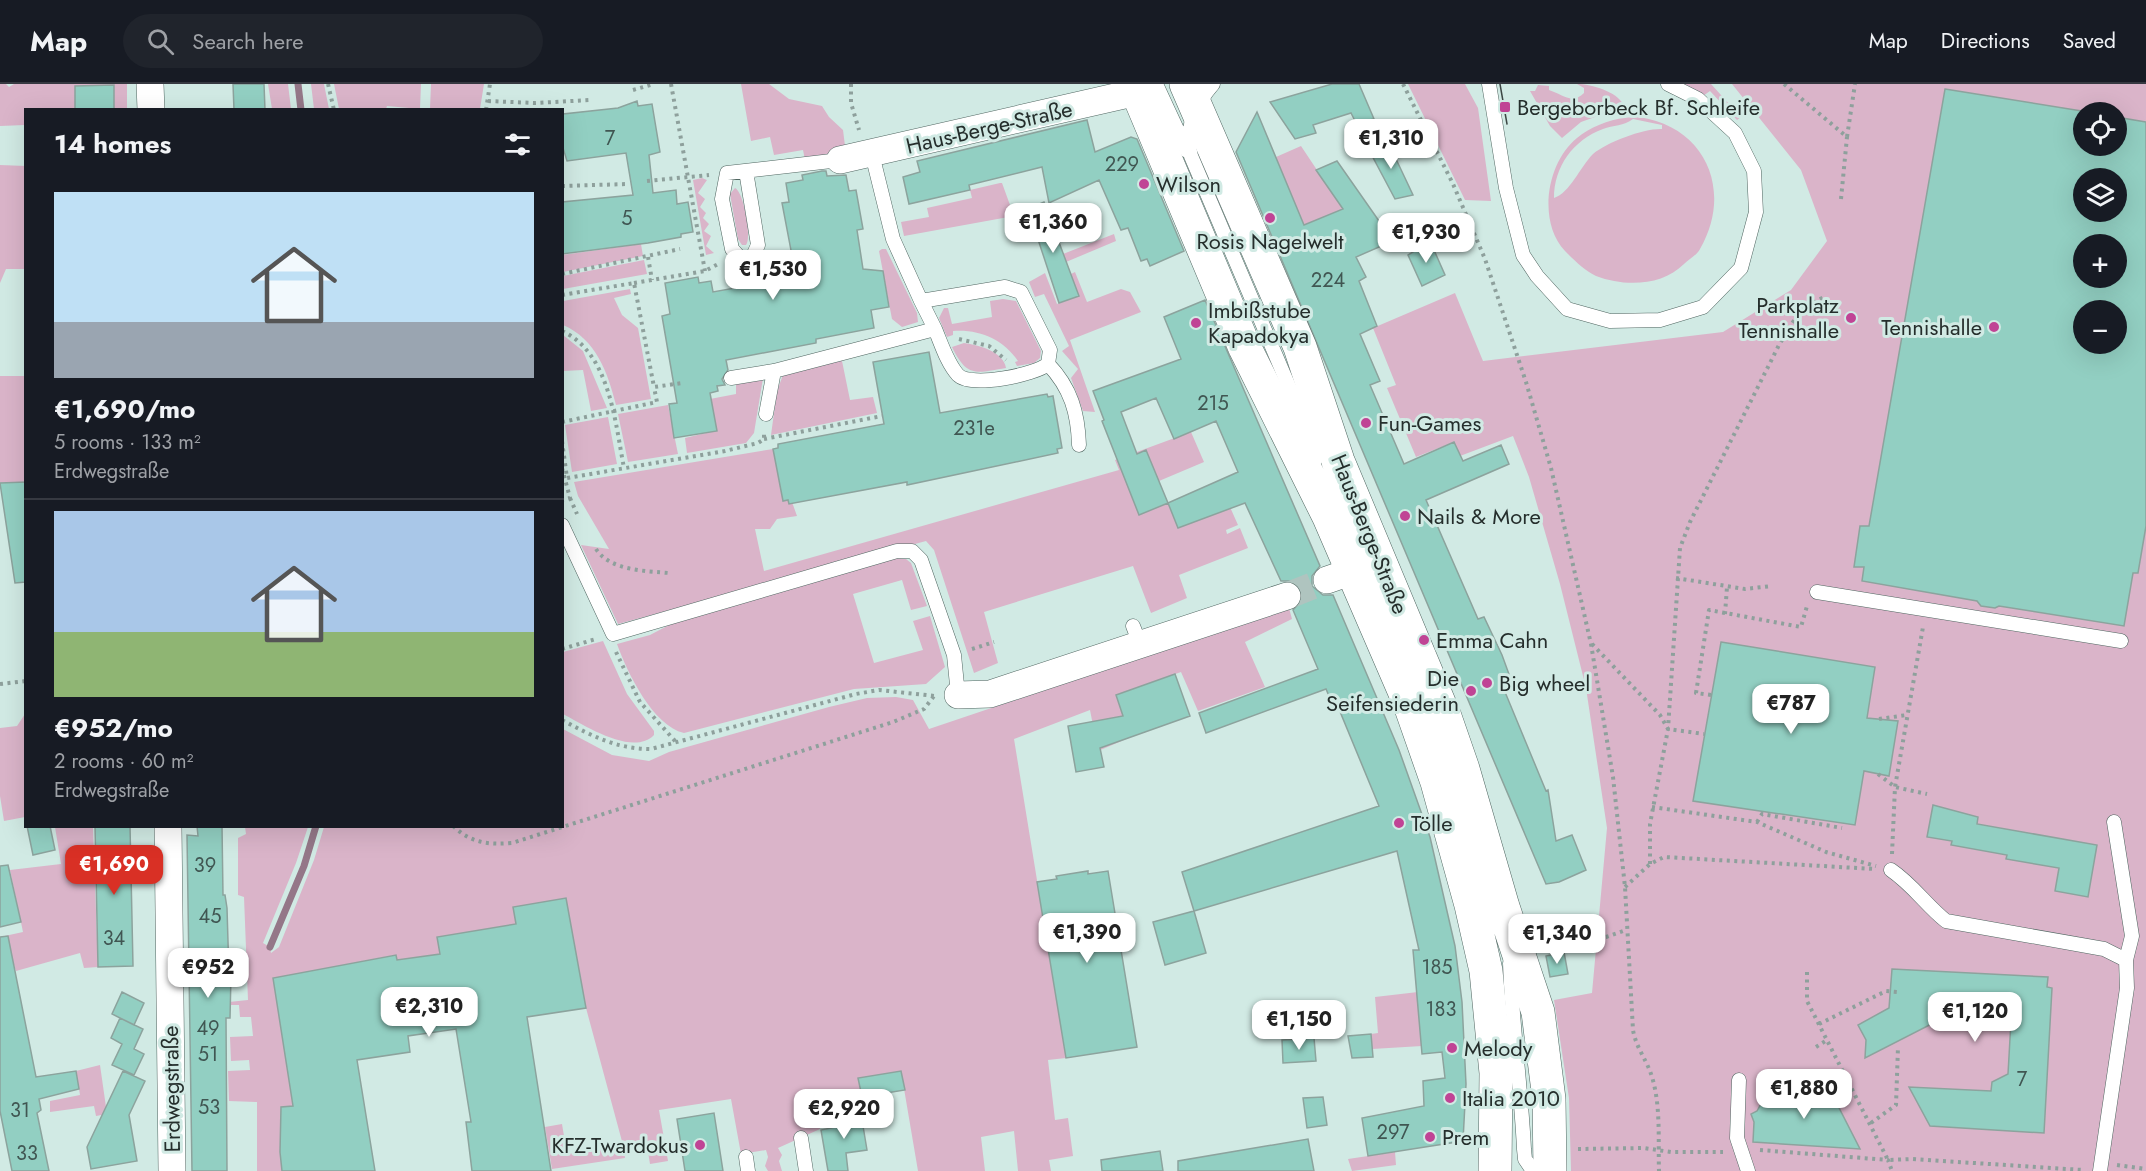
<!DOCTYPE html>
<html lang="en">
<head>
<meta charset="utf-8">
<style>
	body { margin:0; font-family:Jost,sans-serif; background:#20242c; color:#f1f3f6; height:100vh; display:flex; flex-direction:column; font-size:22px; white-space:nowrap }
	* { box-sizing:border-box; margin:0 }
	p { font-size:20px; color:#9ea1a6 }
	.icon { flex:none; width:33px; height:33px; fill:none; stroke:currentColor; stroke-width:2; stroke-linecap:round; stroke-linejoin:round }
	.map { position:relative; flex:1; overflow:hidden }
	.side { position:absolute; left:24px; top:24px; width:540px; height:720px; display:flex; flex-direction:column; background:#171b24; border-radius:0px; box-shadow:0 6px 24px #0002 }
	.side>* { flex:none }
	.buttons { position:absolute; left:2073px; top:18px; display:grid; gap:12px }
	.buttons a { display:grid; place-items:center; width:54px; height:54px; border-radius:50%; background:#171b24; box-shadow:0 6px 24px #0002; font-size:30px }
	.price { position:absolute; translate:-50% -51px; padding:0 14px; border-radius:12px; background:#fff; color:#222; font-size:20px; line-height:39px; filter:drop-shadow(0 2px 3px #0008) }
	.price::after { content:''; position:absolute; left:50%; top:36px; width:18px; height:14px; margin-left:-9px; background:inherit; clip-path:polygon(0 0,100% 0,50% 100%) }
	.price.active { background:#d93025; color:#fff }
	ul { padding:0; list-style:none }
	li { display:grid; align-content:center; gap:12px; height:318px; padding:0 30px }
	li+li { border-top:2px solid #363941 }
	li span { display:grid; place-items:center; height:186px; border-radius:0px; color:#555 }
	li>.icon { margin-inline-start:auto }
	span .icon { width:108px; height:108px; fill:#fffc; stroke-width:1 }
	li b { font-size:26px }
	h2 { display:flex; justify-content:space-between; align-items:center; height:72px; padding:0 30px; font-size:26px }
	header { display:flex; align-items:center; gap:36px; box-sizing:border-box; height:84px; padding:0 30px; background:#171b24; border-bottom:2px solid #363941 }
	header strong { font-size:28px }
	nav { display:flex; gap:33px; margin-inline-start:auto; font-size:21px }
	.search { width:420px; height:54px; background:#20242c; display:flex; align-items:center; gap:15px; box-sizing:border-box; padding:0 21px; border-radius:33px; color:#9ea1a6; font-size:22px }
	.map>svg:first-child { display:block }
	.green { fill:#dab4c9; fill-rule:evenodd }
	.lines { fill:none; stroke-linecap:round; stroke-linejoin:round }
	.stream { stroke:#947788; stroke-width:7 }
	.building { fill:#92cfc2; stroke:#8ca39d; stroke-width:1.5; fill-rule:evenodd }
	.street-tunnel { stroke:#afc4bf; stroke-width:27; stroke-dasharray:27 14; stroke-linecap:butt }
	.lane-casing { stroke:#506661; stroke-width:15 }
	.street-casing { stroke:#506661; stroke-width:28 }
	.secondary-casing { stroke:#506661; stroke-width:34 }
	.path { stroke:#8ea09c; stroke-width:4; stroke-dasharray:3 4.5; stroke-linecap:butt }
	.lane { stroke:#fff; stroke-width:14 }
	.street { stroke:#fff; stroke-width:27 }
	.secondary { stroke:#fff; stroke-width:33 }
	.tram { stroke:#3c4744; stroke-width:1.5 }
	.poi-dot { fill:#c04495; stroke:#d1eae4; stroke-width:2 }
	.labels { text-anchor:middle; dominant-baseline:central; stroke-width:6; stroke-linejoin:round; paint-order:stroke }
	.number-label { font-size:20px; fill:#405652 }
	.poi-label { font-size:22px; fill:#252e2c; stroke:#d1eae4; text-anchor:start }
	.street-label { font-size:22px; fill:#252e2c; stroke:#d1eae4 }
</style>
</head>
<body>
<header>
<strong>Map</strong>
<div class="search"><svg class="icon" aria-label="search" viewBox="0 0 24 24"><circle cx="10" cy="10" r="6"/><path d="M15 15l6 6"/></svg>Search here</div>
<nav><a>Map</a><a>Directions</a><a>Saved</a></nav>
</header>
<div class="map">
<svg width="2146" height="1087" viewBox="0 0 2146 1087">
	<rect width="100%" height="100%" fill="#d1eae4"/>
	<path class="green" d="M0,0H6L9,3L14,0H127V25H114L113,1L75,2V25L26,26L25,41L0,42Z
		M268,0H288L291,25H272Z
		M311,0H324L329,25H314Z
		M334,0H421L420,25L387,22L386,25H339Z
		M431,0H484L480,25H430Z
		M741,0H769L789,15L822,22L829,33L843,46L846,70L805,76L803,66L774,71L770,53L751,57Z
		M1408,0H1465L1478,24L1491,117L1465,116Z
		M1577,0C1592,0 1617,8 1623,20L1620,24L1581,38L1562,54L1550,42L1530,7H1535L1538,1L1549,2V6C1562,10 1572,21 1584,9V4Z
		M1675,0H1711L1741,33L1737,36L1710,7L1703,12Z
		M1732,0H2146V1087H1571L1569,1014L1554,916L1592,909L1607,744L1586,604L1560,500L1529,393L1513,352L1460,372L1454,358L1416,373L1387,304L1396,301L1373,244L1455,209L1483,277L1723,248L1791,206L1827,157L1801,86ZM2084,28H2116V62H2084ZM2084,94H2116V128H2084ZM2084,160H2116V194H2084ZM2084,226H2116V260H2084Z
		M1639,33C1707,43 1733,108 1700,165C1697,171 1689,175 1684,180C1662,202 1625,203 1596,192C1585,187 1574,176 1565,167C1537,137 1547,78 1577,54C1589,44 1609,35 1625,34C1630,33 1634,34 1639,33ZM1633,35L1662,41V45C1645,44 1607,58 1593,70C1580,83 1570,109 1554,114C1554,83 1573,56 1603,45C1613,41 1624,42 1633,35Z
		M1301,62L1343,125L1310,156L1276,73Z
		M0,81L26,82L25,185H6L0,199Z
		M702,94L707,96L698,109L705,115L700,123L706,129L703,134L709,140L704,147L711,152L706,162L714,169L706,171L693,96Z
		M1000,99H1002L1014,132L904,152L901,138L929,133L927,124L972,114L970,106Z
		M735,104C744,108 752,154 746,161H742L738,155L730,110Z
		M1114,150L1116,157L1066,178L1063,170Z
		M641,160L643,172L563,188L562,171Z
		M882,165H886L917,229L918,238L902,243L892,235L879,167Z
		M644,176L647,190L563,205V192Z
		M1075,188L1087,218L1121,205L1130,208L1141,228L1070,256L1095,328L1083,327L1071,294L1078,285L1062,267L1069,262L1044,210L1035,213L1029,198L1045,189L1057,220L1078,212L1071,190Z
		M630,205L631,210L614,214L622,231L638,244L651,315L616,321C608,289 596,255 563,241V217Z
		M1003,215L1016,217L1041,267L1040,274L1034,279L1017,282L1015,278L1018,277C1003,255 979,245 953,247V251L947,253L939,234L944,224H948L952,240L992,233L990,217Z
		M563,251L583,267L607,324L591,327L583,286L563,287Z
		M964,259C979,261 1004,268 1006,284C976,289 967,294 952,263Z
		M842,277L850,316L873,313L877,329L771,351L777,307L783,291L794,285Z
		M0,292H25V398L0,399Z
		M763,294L754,349L746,359L687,369L685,354L714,347L710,315L736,310V298Z
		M668,321L678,370L628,378L618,330Z
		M608,333L617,380L572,388L565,341Z
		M1191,348L1204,378L1159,397L1178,444L1230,423L1238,441L1226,446L1227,450L1240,444L1248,464L1179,491L1187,514L1151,529L1133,482L984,528L998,579L974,589L934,466L926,457L618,540L581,461L609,465L578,412L574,398L773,365L797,432L777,435L770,445H755L764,487L1119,386L1115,376Z
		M894,474L906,475L911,479L927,522L911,526L902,496L853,510L874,579L923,566L913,537L930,532L945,583L926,600L854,605L684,649C653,642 627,588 617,560L650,551L673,539Z
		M1289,524L1292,535L1245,558L1265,603L1198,627L1181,588L1116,611L1131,653L1098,667L1090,626L1014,655L1066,974L1048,976L1055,1036L1068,1034L1073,1072L1049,1076L1051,1087H1018L1014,1047L981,1053L985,1087H918L901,987L858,995L862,1013L837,1014L838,1024L818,1028L820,1045L778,1064L782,1071L779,1077L782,1087H768L765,1082L768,1073L766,1066L741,1070L731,1015L659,1026L668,1077L650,1080L647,1062L624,1065L625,1074L552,1085L545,1043L562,1040L567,1070L623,1061L586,924L513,823L516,840L437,853L440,870L397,876L395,871L274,894L293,1022L281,1023L280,1068L282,1087H257V1018L229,1017L228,987L250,986L249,976L231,977L230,953L253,952L251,933H240L239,921H229V918L248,916L244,813L238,811V754L246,750L245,743H308L296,779L263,859L270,863L271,869L279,863L314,776L324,743L562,742L563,645L612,671L649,677L669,668L829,623L867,614L896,613L913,616L929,645Z
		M603,557L627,610L654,647V651C633,673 584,641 563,630V568Z
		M25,630V733L4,737L0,712V644L17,642Z
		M55,743H93L98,883L84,884L80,869L16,887L14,881L0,884V853L23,848L10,786L61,780Z
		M1418,908L1422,962L1372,965L1371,950L1378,949L1375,913Z
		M100,981L107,1030L96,1032L94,1022L50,1028V1017L80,1011L76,987Z
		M1395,1068L1396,1081L1352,1087L1348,1075Z"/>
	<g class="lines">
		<path class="stream" d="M298,0L301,26
			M270,863L304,782L316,742"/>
	</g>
	<path class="building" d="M233,0H264L265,26H234Z
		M1332,0H1359L1374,35L1356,39L1351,29L1313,41L1316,49L1295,55L1270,18Z
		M114,1V26H75V2Z
		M1945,5L2088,28H2084V62H2116V33L2146,38V442L2138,489H2133L2124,542L1999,522L1995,524L1981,522L1977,517L1862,497L1864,483H1854L1860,442H1869ZM2084,94H2116V128H2084ZM2084,160H2116V194H2084ZM2084,226H2116V260H2084Z
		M637,17L638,22L652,20L660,68L649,71L653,109L676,106L677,120L688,118L693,148L681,150V153L648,159L562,170V118L633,111L626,69L567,77L563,64V30L618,24Z
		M1257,28L1304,141L1343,125L1316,86L1337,77L1393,157L1356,173L1366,193L1359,197L1377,242L1360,250L1380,297L1370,301L1404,380L1454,358L1463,377L1501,361L1509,380L1426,416L1478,535L1484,533L1502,571L1514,604L1505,608L1546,707L1548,706L1556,757L1572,751L1586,786L1559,798L1546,800L1236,68Z
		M1087,36L1095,68L1131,53L1137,55L1184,167L1150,182L1147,175L1141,177L1128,144L1121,146L1099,96L1049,119L1042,83L969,101L970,106L909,120L903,93L920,88L917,77Z
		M1387,56L1413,111L1395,115L1368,64Z
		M822,87H826L827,92L846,91L849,107L856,106L863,145L857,146L863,185L883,187L889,223L871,226L874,244L816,255V259L726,276L728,286L722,295L725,301L717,302L718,307L710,309L717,347L674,354L669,320L677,319L662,232L670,230L665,199L698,193L699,199L711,197L713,208L790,194L788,183L794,182L782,119L789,118L786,99L803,96L802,91Z
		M1044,118L1079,212L1059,219L1028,125Z
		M1430,157L1445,191L1422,202L1408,171Z
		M1205,216L1320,482L1312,492V502L1323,511H1333L1399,666L1430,753L1455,862L1462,918L1466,1000L1463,1057L1368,1072L1362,1034L1424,1022L1423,997L1445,994L1442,968L1422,970L1413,866H1419L1397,767L1194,827L1182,788L1379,722L1336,618L1332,619L1326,605L1206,649L1199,629L1318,585L1293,526L1302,516V507L1291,497H1281L1245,419L1178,444L1168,419L1139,431L1102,337L1104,336L1093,307L1181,275L1164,233ZM1156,314L1174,355L1216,337L1238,388L1168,419L1146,366L1137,370L1121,328Z
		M929,268L940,329L1047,310L1048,313L1053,312L1062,364L1057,365L1058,369L907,401V398L789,420L788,416L783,417L773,365L778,364V360L884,340L873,278Z
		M26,398V498L15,499L0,399Z
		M1721,558L1875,583L1867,634L1898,637L1889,692L1864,687L1855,741L1693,717Z
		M1175,590L1190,632L1100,664L1104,683L1076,688L1068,642L1123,632L1116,611Z
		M1933,721L1978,733L1977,740L2097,761L2088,813L2055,807L2059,784L2006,775L2007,771L1951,761L1952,757L1927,753Z
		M27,742H50L55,766L33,771Z
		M95,742H130L133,882L98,883Z
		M197,742H222L223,811H225L227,824L229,891H231L230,934H226L227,1087H192L187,751L198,752Z
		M8,781L21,838L0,843V782Z
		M1088,787V790L1108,787L1137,963L1066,974L1037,798L1057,795L1056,792Z
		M566,814L586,924L527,933L551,1087H472L466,1038H471L456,945L408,952L410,968L357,976L375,1087H282L280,1068L281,1023L293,1022L273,894L396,871L397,876L440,870L437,853L516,840L513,823Z
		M1194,827L1206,869L1165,881L1153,838Z
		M8,852L36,993L76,987L79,1005L39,1015L41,1026L37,1029L49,1087H12L0,1027V853Z
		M1564,868L1568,890L1550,893L1546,872Z
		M1892,885L2048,893L2047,903L2052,904L2044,1049L1930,1042L1909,1003L1991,1007L1992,998L2008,990L2011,937L1945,933L1865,974L1866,956L1858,941L1889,924Z
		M122,908L144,919L134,941L112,930Z
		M120,934L143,945L134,965L144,970L134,991L112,981L122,960L111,954Z
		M1371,950L1373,973L1352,974L1348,952Z
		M1314,954L1316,977L1283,979L1282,956Z
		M123,987L145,997L129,1031L137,1077L91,1085L87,1063Z
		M901,987L905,1006L862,1013L858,994Z
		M1814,998L1833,999L1832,1010L1860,1065L1753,1058L1754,1038L1751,1030L1757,1027L1762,1018L1772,1019Z
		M1323,1013L1327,1041L1307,1044L1303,1014Z
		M860,1024L867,1066L846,1069L848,1087H828L821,1046L841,1042L839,1027Z
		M714,1029L723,1087H685L677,1035Z
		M1308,1055L1314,1087H1178V1077Z
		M1160,1067L1163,1087H1102L1101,1076Z"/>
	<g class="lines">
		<path class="street-tunnel" d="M1287,512L1327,496"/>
		<g class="lane-casing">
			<path id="lane" d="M1156,0L1187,67
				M1213,0C1196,19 1184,47 1191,72L1307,345L1315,376
				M1489,0L1506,104L1523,171L1537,192L1567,225L1610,237L1660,236L1703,223L1741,184L1756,128L1754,87L1735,49L1698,15L1668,0
				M872,70L893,155L921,217L1005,203L1021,208L1050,266L1048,280C1071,304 1078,329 1079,361
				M746,87L758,161L753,172L741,175L732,165L722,115L727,89L840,76
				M921,217L935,245
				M731,294L774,287L935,245C941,259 947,279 958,291C971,304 1035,291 1048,280
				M766,330L774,287
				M562,441L613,550L897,467H912L921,476L954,571L958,611
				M1817,508L2121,557
				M1133,542L1140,560
				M2114,738L2132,852L2126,876
				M1891,786C1913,801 1926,821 1946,837L2104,865L2126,876L2127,904L2100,1087
				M1510,879C1512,941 1521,1003 1524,1065L1525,1075L1533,1087
				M1739,996L1737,1054L1748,1087
				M801,1054L806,1087
				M746,1073L748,1087"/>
		</g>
		<g class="street-casing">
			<path id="street" d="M150,0L151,26
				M840,76L1137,8
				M1327,496L1353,487
				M958,611L990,610L1287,512
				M168,742L172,1087"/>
		</g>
		<g class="secondary-casing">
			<path id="secondary" d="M1134,0L1245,264L1329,433L1409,618L1437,698L1471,821L1486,887L1496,989L1495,1087
				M1186,0L1300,263L1338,377L1445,633L1463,685L1503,823L1538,928L1549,1015L1550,1087"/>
		</g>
		<path class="path" d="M328,0L334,26
			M671,0L705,187
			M851,0V19L859,46
			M1403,0L1453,100L1485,175L1526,298L1551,384L1591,560L1613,693L1625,803L1633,946C1636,964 1647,976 1652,993C1661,1022 1658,1057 1659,1087
			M1784,0L1847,53L1855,0
			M633,6L654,0
			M488,17L535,19L590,16
			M486,26L490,0
			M647,97L709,91
			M562,102L628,100
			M1841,115L1847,53
			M648,173L652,196
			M562,190L680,165
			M634,199L705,187L720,179
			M562,211L634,199L654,303L682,299
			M562,247C610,269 615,338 624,384
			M959,255L989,262L1006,276
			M562,338L657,318L654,303
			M764,355L882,332
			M562,357L567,394L725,367L758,359L764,355V347
			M562,384L570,414L562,416
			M570,414L577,430
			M596,465C610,487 647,487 669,489
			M1676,494L1745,505L1772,502
			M1725,530L1727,503
			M1592,560L1660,631L1668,645L1704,650
			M562,565L596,555
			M972,565L994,558
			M616,568L640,618L676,658
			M0,600L26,597
			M1711,611L1696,609L1709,526L1801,543L1807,522
			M1879,635L1907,631
			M562,636C592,652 617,665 651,665L856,610L879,606L935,612
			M1878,690L1895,703L1927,710
			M1652,723L1757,738L1826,768L1876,782
			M1757,738L1762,730L1842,744
			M453,742C471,759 488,761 512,759L893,638L924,625L934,612
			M1892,770L1895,703L1923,543
			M1650,780V740L1668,645L1680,464L1690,438L1779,261L1801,225L1826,212
			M1625,803L1650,780L1664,773L1875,785
			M1547,865L1606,853L1626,846
			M1807,888V917L1888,1076L1912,1075L2083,1086
			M1819,940L1886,907L1898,908
			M1816,963L1827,956
			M1871,1039L1896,1021L1898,963
			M1578,1065L1644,1064L1671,1068H1723
			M1760,1066L1888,1076L1892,1087
			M2117,1081L2146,1085"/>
		<use href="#lane" class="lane"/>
		<use href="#street" class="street"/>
		<use href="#secondary" class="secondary"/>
		<path class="tram" d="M1500,0L1507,40"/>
	</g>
	<g class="poi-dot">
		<rect x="1499" y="17" width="12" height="12" rx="3"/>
		<circle cx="1144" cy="100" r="6"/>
		<circle cx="1270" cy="134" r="6"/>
		<circle cx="1851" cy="234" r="6"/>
		<circle cx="1196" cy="239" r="6"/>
		<circle cx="1994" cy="243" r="6"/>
		<circle cx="1366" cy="339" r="6"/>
		<circle cx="1405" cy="432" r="6"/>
		<circle cx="1424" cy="556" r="6"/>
		<circle cx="1487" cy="599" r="6"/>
		<circle cx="1471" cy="607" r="6"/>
		<circle cx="1399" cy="739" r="6"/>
		<circle cx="1452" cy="964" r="6"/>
		<circle cx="1450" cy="1014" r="6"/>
		<circle cx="1430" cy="1053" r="6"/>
		<circle cx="700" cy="1061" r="6"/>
	</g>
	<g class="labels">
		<g class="number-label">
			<text x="610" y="54">7</text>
			<text x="1122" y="80">229</text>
			<text x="627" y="134">5</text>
			<text x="1328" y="196">224</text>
			<text x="1213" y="319">215</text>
			<text x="974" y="344">231e</text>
			<text x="205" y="781">39</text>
			<text x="210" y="832">45</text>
			<text x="114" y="854">34</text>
			<text x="1437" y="883">185</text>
			<text x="1441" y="925">183</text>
			<text x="208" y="944">49</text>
			<text x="208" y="970">51</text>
			<text x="2022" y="995">7</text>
			<text x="209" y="1023">53</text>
			<text x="20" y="1026">31</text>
			<text x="1393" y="1048">297</text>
			<text x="27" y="1069">33</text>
		</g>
		<g class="poi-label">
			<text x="1517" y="23">Bergeborbeck Bf. Schleife</text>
			<text x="1156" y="100">Wilson</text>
			<text x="1270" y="157" text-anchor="middle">Rosis Nagelwelt</text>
			<text x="1839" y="221" text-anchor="end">Parkplatz<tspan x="1839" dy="25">Tennishalle</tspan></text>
			<text x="1208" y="226">Imbißstube<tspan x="1208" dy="25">Kapadokya</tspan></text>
			<text x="1982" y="243" text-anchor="end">Tennishalle</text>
			<text x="1378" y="339">Fun-Games</text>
			<text x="1417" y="432">Nails &amp; More</text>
			<text x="1436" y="556">Emma Cahn</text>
			<text x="1459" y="594" text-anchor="end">Die<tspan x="1459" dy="25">Seifensiederin</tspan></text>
			<text x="1499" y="599">Big wheel</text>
			<text x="1411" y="739">Tölle</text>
			<text x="1464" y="964">Melody</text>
			<text x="1462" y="1014">Italia 2010</text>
			<text x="1442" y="1053">Prem</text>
			<text x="688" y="1061" text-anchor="end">KFZ-Twardokus</text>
		</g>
		<g class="street-label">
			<text transform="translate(989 43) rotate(-13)">Haus-Berge-Straße</text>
			<text transform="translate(1370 450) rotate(68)">Haus-Berge-Straße</text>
			<text transform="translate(171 1005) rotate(-91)">Erdwegstraße</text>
		</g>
	</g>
</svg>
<div class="buttons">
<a><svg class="icon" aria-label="locate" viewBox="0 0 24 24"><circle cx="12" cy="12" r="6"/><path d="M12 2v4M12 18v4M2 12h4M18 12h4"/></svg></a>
<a><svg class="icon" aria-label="layers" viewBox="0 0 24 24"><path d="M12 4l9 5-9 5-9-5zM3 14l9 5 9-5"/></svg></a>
<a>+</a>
<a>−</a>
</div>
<b class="price" style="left:1391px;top:86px">€1,310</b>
<b class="price" style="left:1053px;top:170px">€1,360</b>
<b class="price" style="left:1426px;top:180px">€1,930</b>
<b class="price" style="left:773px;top:217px">€1,530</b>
<b class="price" style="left:1791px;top:651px">€787</b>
<b class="price active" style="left:114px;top:812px">€1,690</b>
<b class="price" style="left:1087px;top:880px">€1,390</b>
<b class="price" style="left:1557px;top:881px">€1,340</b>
<b class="price" style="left:208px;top:915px">€952</b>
<b class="price" style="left:429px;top:954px">€2,310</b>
<b class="price" style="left:1975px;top:959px">€1,120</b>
<b class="price" style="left:1299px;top:967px">€1,150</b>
<b class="price" style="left:1804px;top:1036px">€1,880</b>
<b class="price" style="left:844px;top:1056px">€2,920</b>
<section class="side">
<h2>14 homes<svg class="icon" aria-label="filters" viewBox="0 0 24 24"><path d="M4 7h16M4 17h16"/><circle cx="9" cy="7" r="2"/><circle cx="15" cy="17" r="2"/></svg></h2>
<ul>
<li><span style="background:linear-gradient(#bfe0f5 70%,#9aa5b1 0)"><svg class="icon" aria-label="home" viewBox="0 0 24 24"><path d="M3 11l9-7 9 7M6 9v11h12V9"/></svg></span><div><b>€1,690/mo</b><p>5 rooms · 133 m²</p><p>Erdwegstraße</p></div></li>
<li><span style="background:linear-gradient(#a9c7e8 65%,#8fb573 0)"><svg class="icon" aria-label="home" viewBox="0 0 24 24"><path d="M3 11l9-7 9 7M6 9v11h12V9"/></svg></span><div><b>€952/mo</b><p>2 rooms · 60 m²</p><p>Erdwegstraße</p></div></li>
</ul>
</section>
</div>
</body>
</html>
